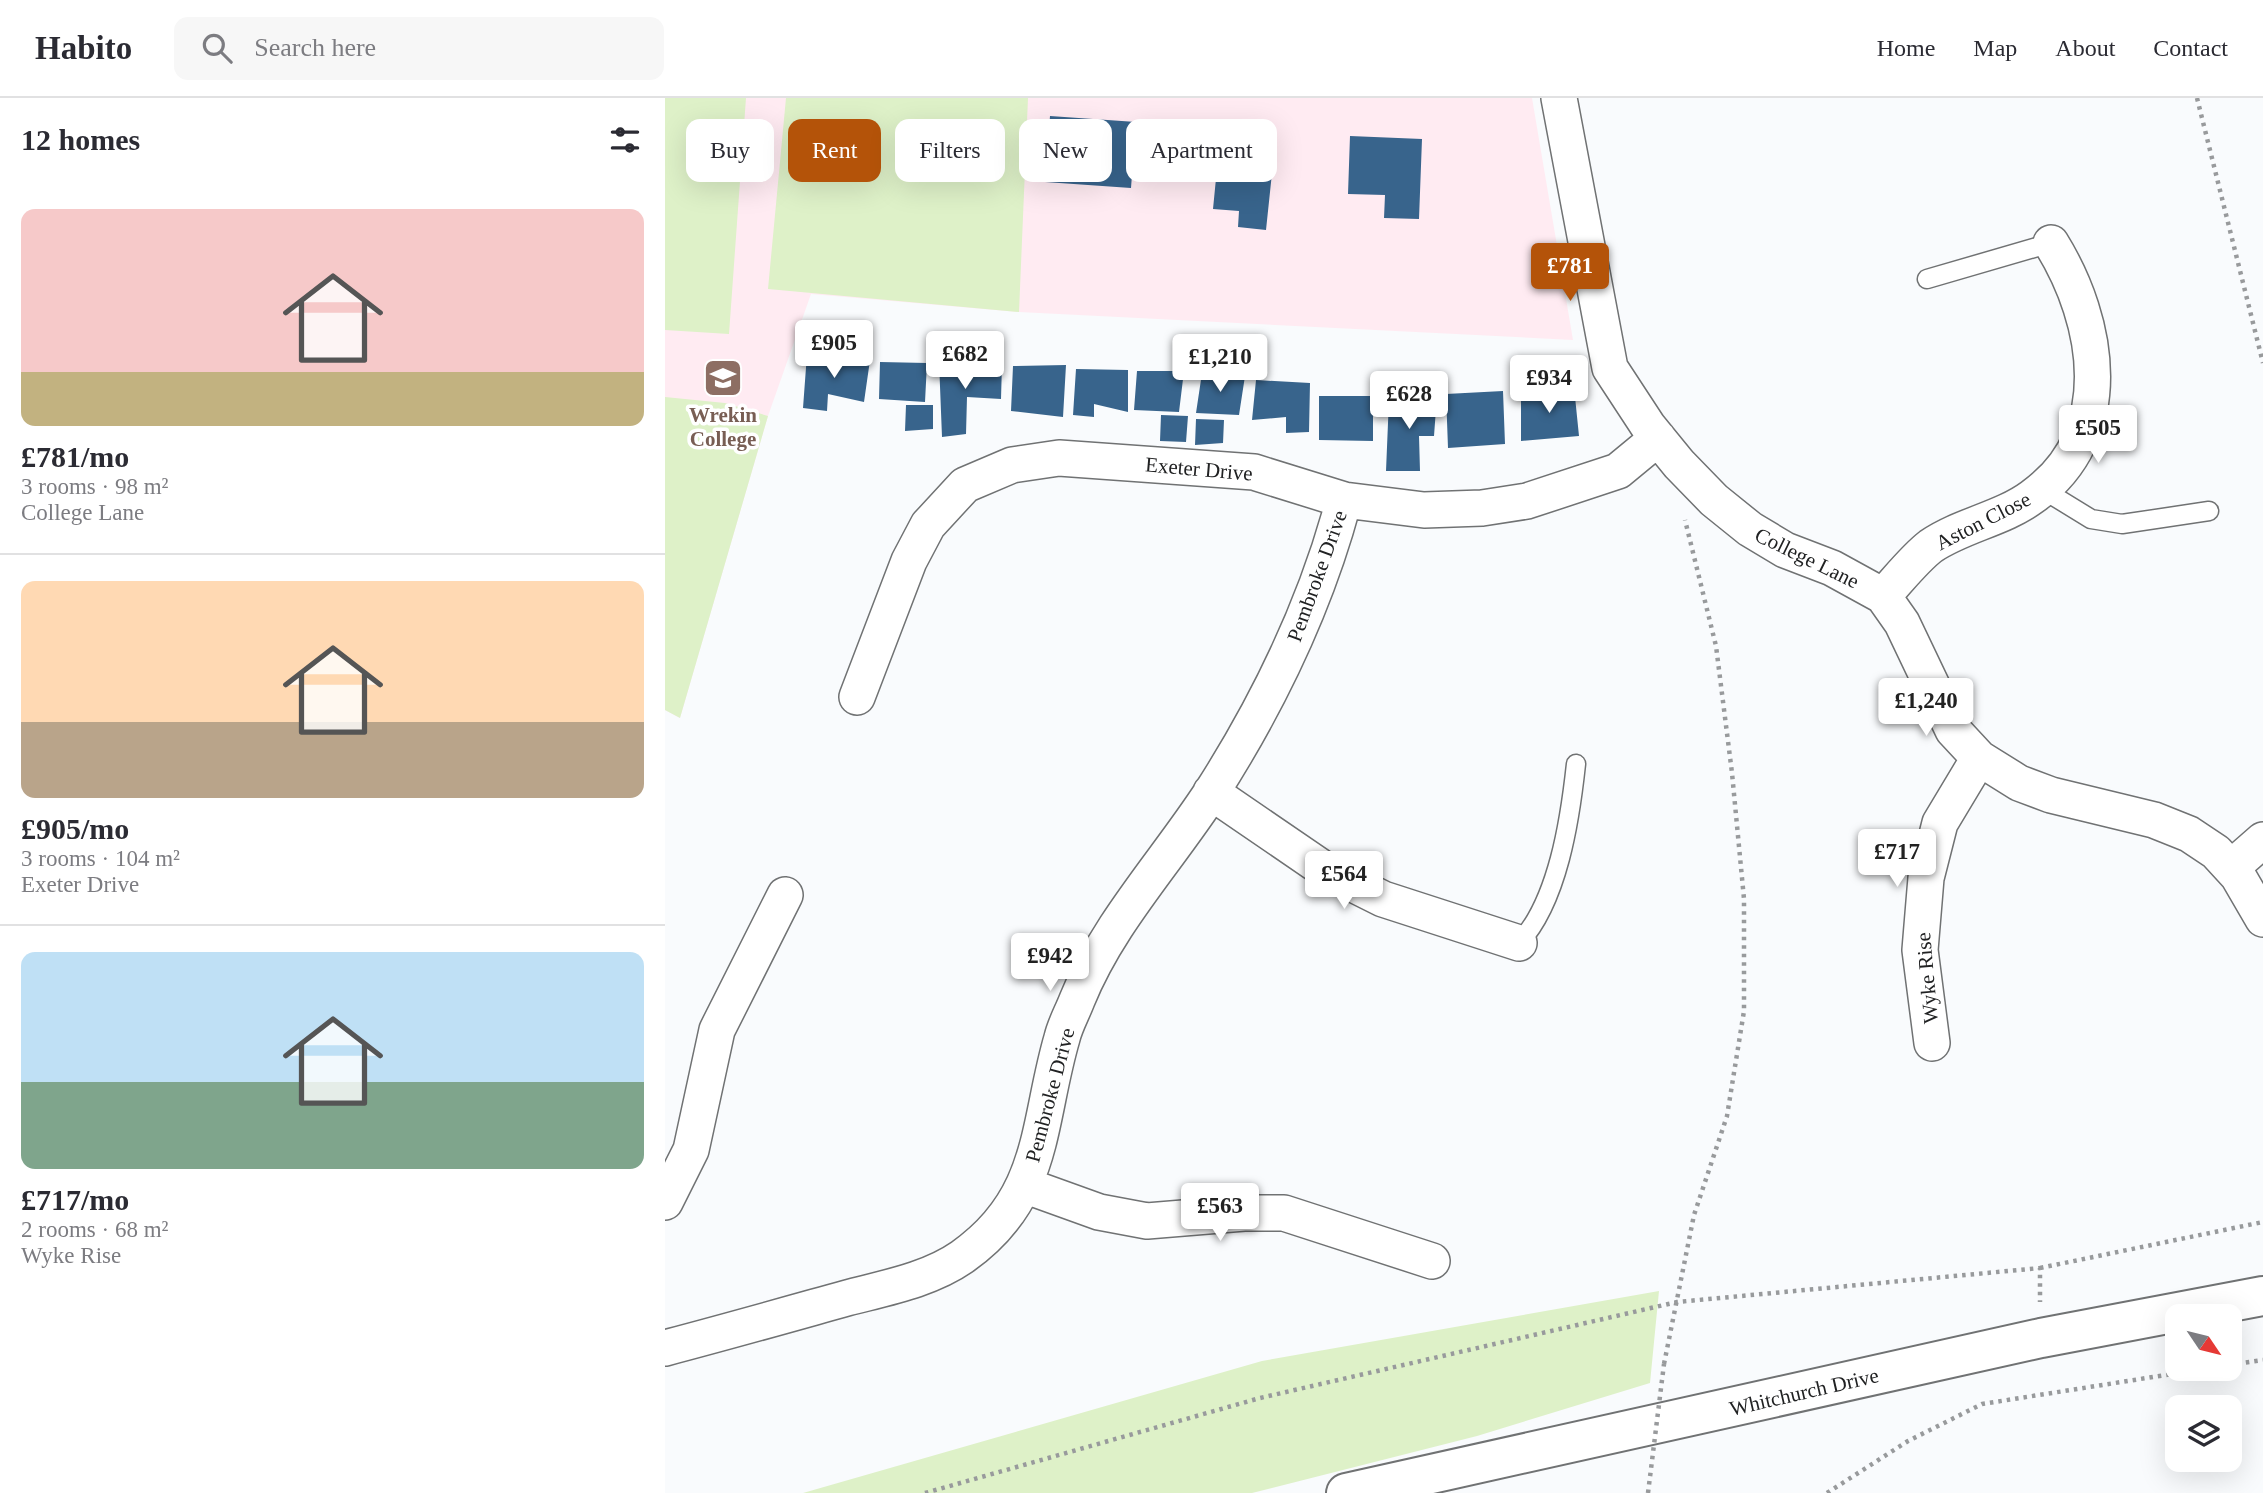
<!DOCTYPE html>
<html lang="en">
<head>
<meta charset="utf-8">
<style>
	body { margin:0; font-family:"Times New Roman",serif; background:#f7f7f7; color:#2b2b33; height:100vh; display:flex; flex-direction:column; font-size:26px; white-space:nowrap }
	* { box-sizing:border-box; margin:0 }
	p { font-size:23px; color:#7c7c81 }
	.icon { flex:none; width:38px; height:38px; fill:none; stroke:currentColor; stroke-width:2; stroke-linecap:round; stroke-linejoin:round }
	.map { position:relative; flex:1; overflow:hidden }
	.side { display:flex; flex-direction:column; background:#fff; width:665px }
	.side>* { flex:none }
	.guide { position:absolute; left:21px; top:21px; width:665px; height:63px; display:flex; gap:14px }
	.needle { width:46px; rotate:125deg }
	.fabs { position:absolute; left:1500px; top:1206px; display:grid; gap:14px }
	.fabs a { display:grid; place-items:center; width:77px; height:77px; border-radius:14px; background:#fff; box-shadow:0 7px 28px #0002; font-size:35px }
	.price { position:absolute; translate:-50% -60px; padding:0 16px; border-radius:7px; background:#fff; color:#222; font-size:23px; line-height:46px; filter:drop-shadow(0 2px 4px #0008) }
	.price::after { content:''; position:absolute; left:50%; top:42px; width:21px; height:16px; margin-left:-10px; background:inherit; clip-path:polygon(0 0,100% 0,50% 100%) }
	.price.selected { background:#b45309; color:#fff }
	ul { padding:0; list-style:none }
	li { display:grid; align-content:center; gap:14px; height:371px; padding:0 21px }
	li+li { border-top:2px solid #e1e1e2 }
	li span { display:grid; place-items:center; height:217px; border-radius:14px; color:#555 }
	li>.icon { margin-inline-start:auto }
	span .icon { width:126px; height:126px; fill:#fffc; stroke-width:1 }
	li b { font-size:30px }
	h2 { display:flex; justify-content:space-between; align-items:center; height:84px; padding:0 21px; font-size:30px }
	.pill { padding:0 24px; border-radius:14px; background:#fff; box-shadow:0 7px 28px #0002; font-size:24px; line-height:63px }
	.pill.selected { background:#b45309; color:#fff }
	header { display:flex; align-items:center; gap:42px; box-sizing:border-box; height:98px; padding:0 35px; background:#fff; border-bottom:2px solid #e1e1e2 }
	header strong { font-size:33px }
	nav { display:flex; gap:38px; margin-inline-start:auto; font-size:24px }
	.search { width:490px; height:63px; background:#f7f7f7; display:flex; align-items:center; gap:18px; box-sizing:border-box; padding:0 24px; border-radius:14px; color:#7c7c81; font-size:26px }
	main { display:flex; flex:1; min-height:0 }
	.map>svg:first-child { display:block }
	.education { fill:#ffebf2 }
	.green { fill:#def1c8 }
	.building { fill:#38648c }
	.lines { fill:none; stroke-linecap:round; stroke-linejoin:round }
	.service-casing { stroke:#707273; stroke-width:21 }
	.minor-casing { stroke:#707273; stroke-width:38 }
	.primary-casing { stroke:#707273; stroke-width:42 }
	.path { stroke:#989a9c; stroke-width:4.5; stroke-dasharray:3.5 5; stroke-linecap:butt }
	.service { stroke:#fff; stroke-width:18 }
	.minor { stroke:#fff; stroke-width:35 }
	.primary { stroke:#fff; stroke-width:38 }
	.path-bridge { stroke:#989a9c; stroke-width:4.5; stroke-dasharray:3.5 5; stroke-linecap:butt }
	.labels { text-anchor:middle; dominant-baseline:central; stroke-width:7; stroke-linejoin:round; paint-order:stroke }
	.education-label { font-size:21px; font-weight:bold; fill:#785e54; stroke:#fff }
	.street-label { font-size:21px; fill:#212223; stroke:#fff }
</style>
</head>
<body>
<header>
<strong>Habito</strong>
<div class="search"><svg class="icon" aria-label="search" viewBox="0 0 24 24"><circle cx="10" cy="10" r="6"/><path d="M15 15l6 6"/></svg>Search here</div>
<nav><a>Home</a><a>Map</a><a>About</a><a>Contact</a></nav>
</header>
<main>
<section class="side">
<h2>12 homes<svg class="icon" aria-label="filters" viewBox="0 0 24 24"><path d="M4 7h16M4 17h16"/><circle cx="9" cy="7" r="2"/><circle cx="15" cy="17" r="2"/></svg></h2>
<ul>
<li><span style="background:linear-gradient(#f6c9c9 75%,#c2b280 0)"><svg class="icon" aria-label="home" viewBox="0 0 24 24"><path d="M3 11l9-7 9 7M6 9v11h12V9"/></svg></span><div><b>£781/mo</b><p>3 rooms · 98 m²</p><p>College Lane</p></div></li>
<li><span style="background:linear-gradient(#ffd9b3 65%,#b9a48a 0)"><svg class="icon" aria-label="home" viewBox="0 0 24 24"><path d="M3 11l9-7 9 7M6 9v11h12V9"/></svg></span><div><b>£905/mo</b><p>3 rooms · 104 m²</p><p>Exeter Drive</p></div></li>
<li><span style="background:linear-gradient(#bfe0f5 60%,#7fa58c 0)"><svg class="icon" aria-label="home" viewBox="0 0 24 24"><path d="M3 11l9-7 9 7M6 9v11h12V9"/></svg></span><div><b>£717/mo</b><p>2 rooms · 68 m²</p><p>Wyke Rise</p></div></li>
</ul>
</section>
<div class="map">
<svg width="1598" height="1395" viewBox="0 0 1598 1395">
	<rect width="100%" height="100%" fill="#f9fbfd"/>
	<path class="education" d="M0,0H867L908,242L354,214L146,196L103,318L15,620L0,612Z"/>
	<path class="green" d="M0,0H81L64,236L0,232Z
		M121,0H363L354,214L103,191Z
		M0,299L60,305L103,318L15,620L0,612Z
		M994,1193L985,1285L812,1338L587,1395H138L597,1263Z"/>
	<path class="building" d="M385,18L471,24L466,90L380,84Z
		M685,38L757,41L754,121L719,120L720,97L683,96Z
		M554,50L609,56L601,132L573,129L574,113L548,111Z
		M142,256L205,262L199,304L163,296L162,313L138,310Z
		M274,263L337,266L336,301L302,299L301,336L277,339Z
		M215,264L262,265L260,304L214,301Z
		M401,267L398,319L346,313L348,268Z
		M411,271L463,272V314L429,306V319L408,317Z
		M472,273H519L514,314L469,312Z
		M537,275L580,278L574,317L531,315Z
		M591,282L645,285L644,334L621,335V319L587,322Z
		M909,289L914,338L856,343V296Z
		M838,293L840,346L783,350L781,296Z
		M772,297L769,338H754L755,373H721L724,301Z
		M654,298H708V343L654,342Z
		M241,307H268V331L240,333Z
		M496,317L523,318L521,344L495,343Z
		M531,321L559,322L558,345L530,347Z"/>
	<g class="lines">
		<g class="service-casing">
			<path id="service" d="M1262,181L1386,145
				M1377,391L1426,421L1457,426L1544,413
				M854,845C893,803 905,722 911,666"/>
		</g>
		<g class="minor-casing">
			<path id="minor" d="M894,0L945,270L983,328L1014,366L1049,402L1085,431L1120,452L1167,470L1218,498L1237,525L1288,632L1314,660L1354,685L1386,697L1489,722L1524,736L1551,754L1573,778L1598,821
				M1218,498C1233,482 1249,461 1266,448C1297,427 1337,421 1367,399C1454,337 1435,224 1386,145
				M192,599L244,463L263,427L300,387L347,367L394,360L589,374L679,402L759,412L817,410L862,403L953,373L993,340
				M546,694L660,772L718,801L854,845
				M1566,770L1598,742
				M1267,945L1255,852L1261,780L1275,725L1314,660
				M359,1087L434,1114L482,1123L579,1115H619L767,1163
				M0,1104L26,1052L52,932L120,797
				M0,1250C61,1234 121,1217 182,1200C220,1190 264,1182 297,1159C381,1100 372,1025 397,940C400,927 407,915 412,902C443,825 501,764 546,695C605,603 651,507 679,402"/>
		</g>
		<g class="primary-casing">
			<path id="primary" d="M681,1395L1376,1240L1598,1198"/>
		</g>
		<path class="path" d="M1532,0L1598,265
			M1375,1170L1598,1124
			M999,1266L1029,1117L1062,1018L1079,913V801L1067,675L1051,548L1020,422
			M1564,1267L1598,1262
			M260,1395L595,1300L1012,1204L1375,1170V1204
			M1162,1395L1243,1343L1317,1306L1545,1270"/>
		<use href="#service" class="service"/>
		<use href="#minor" class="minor"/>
		<use href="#primary" class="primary"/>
		<path class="path-bridge" d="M983,1395L999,1266"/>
	</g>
	<defs>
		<g id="school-square" transform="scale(2.0125)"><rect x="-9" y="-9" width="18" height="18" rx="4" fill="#8d6e63" stroke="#fff"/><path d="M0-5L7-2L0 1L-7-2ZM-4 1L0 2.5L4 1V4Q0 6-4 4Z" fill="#fff"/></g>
	</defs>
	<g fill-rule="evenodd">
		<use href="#school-square" x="58" y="280"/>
	</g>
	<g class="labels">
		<g class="education-label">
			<text x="58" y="317">Wrekin<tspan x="58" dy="24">College</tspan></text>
		</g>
		<g class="street-label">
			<text transform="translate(534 371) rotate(5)">Exeter Drive</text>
			<text transform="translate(1318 423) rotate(-27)">Aston Close</text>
			<text transform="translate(1142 460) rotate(26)">College Lane</text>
			<text transform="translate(652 478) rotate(-70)">Pembroke Drive</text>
			<text transform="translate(1262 880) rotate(-95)">Wyke Rise</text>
			<text transform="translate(385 997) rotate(-75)">Pembroke Drive</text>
			<text transform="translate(1139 1294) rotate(-13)">Whitchurch Drive</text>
		</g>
	</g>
</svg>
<div class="fabs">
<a><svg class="needle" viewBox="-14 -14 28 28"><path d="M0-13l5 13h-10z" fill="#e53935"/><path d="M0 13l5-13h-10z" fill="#7c7c81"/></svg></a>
<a><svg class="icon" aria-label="layers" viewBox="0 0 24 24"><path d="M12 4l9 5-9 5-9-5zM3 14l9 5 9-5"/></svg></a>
</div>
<b class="price selected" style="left:905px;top:205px">£781</b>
<b class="price" style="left:169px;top:282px">£905</b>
<b class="price" style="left:300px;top:293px">£682</b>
<b class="price" style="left:555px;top:296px">£1,210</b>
<b class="price" style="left:884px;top:317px">£934</b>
<b class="price" style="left:744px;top:333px">£628</b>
<b class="price" style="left:1433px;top:367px">£505</b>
<b class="price" style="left:1261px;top:640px">£1,240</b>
<b class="price" style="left:1232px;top:791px">£717</b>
<b class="price" style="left:679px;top:813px">£564</b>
<b class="price" style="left:385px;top:895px">£942</b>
<b class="price" style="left:555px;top:1145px">£563</b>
<div class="guide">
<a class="pill">Buy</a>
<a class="pill selected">Rent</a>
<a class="pill">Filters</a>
<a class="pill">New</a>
<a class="pill">Apartment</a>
</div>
</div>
</main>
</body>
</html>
